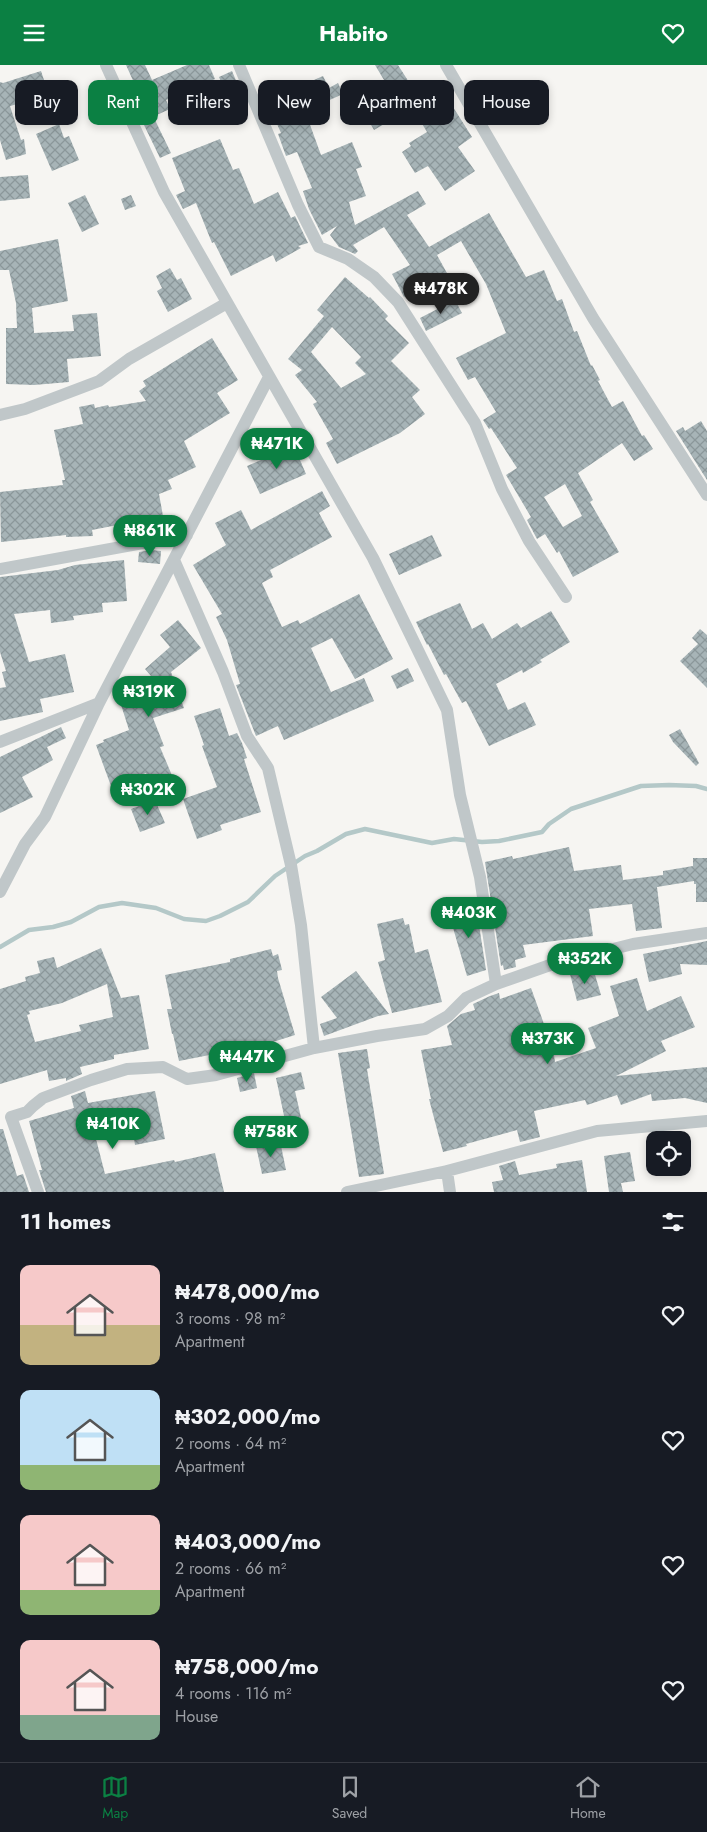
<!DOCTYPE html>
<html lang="en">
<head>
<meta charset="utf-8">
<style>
	body { margin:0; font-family:Jost,sans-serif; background:#242831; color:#f1f3f6; height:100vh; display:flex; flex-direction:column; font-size:19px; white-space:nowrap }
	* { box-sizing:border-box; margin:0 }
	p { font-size:16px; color:#9ea1a6 }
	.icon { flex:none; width:28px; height:28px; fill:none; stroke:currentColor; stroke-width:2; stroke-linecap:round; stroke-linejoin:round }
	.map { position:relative; height:1127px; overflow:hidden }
	.panel { display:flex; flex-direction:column; background:#171b24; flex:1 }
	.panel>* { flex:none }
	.hud { position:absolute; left:15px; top:15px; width:678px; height:45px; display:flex; gap:10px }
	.buttons { position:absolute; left:646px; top:1066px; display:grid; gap:10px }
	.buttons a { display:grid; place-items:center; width:45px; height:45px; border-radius:10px; background:#171b24; box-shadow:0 2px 8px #0003; font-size:25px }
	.price { position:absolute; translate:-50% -42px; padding:0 11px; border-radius:18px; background:#0b8043; color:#fff; font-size:16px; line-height:32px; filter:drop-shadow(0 1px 2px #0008) }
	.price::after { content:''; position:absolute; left:50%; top:30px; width:15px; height:11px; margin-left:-8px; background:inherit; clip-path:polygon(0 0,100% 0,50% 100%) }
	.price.current { background:#222; color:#fff }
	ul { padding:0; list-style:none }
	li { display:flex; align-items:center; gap:15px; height:125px; padding:0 20px }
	li span { display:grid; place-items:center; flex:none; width:140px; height:100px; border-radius:10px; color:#555 }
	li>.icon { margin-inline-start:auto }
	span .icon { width:60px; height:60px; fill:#fffc; stroke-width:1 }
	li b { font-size:21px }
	h2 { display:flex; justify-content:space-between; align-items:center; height:60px; padding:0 20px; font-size:21px }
	.tag { padding:0 18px; border-radius:10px; background:#171b24; box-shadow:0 2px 8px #0003; font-size:18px; line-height:45px }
	.tag.current { background:#0b8043; color:#fff }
	header { display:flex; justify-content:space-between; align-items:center; height:65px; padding:0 20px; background:#0b8043; color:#fff; font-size:22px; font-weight:700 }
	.dock { display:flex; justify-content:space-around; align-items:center; height:70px; border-top:1px solid #363941; background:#171b24; font-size:14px; color:#9ea1a6 }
	.dock a { display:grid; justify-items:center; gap:2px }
	.dock .current { color:#0b8043 }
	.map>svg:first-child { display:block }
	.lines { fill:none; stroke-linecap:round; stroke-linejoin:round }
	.stream { stroke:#b4c8c8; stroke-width:4.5 }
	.building { fill:url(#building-cross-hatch); fill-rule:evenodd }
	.street { stroke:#c0c7c9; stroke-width:12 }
</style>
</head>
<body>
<header><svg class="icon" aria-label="menu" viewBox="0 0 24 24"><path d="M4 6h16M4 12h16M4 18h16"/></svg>Habito<svg class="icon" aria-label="heart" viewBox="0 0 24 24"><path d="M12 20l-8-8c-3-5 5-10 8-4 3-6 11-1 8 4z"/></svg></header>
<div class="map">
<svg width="707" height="1127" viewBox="0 0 707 1127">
	<defs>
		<pattern id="building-cross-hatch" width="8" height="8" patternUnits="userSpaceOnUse" patternTransform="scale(1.25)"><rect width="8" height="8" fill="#a7b4b7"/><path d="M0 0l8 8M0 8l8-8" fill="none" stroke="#8b979a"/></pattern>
	</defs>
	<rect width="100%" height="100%" fill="#f6f5f2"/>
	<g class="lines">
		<path class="stream" d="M0,882L29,865L53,862L71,857L99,842L122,838L156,843L184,854L206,856L220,851L248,837L275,811L305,791L317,786L346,769L365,764L432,778L454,774L482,777L499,776L542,767L549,759L571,744L641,721L669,720L696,721L707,724"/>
	</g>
	<path class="building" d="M126,0H145L152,15L187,0H209L215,14L166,35L170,44L150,53Z
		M375,0H398L421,36L441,23L472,72L458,82L475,106L445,126L428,101L415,108L402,87L411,81L409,78L427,67L409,37L388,50L391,55L374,65L358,37L387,20Z
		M41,6L49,30L22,37L20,31L21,38L10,41L21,75L24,74L26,89L6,95L0,75V17L3,18Z
		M232,6L237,18L224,24L219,12Z
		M323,11L329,23L338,18L343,29L305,46L321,90L352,77L362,102L356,104L366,131L349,137L355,160L418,126L426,139L407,150L429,182L489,148L526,212L544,205L557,236L562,234L574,267L577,266L591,301L592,300L600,315L598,316L612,342L623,336L642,371L644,370L653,384L634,396L622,378L578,408L593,435L590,437L619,487L573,512L559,486L557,488L545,469L537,474L527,455L531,452L506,410L517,403L491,363L489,364L483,355L496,347L475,312L468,315L456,293L506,268L486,219L461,176L437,190L448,210L404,232L392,209L410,200L384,162L353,180L358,186L355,189L339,182L330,170L337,161L322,170L309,144L303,126L312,123L297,87L286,91L278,69L281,68L267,36ZM565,419L582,451L563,462L544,432Z
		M155,55L171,88L160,93L144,60Z
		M59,59L64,73L69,71L79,95L52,106L36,69Z
		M220,74L233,105L239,103L254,139L278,127L291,153L295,151L308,178L298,181L301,183L276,197L273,190L231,211L214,177L212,178L196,138L183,144L176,130L185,126L172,93Z
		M28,110L30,133L0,136V112Z
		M85,130L99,159L82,167L68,138Z
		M131,130L136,141L125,145L121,134Z
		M58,174L68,236L32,243L34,267V268L74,266L72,250L97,248L101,291L67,294L69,317L34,320L6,319V263H17L16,238L9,205H0V186Z
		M170,203L177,215L181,213L192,234L168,247L157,226L162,223L156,211Z
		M345,212L369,233L370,232L388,251L385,254L409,278L391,296L420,325L412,332L425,349L400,368L337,399L326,378L333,374L313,339L317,337L295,310L302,305L288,294L324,251L317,245ZM332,262L361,292L355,298L366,309L341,323L311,287Z
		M455,235L462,248L426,266L420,253Z
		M212,273L238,315L217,328L230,348L184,376L196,402L168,415L172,424L159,429L163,451L92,465L93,471L66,472V470L1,477L0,427L63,420L62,415H65L54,365L83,359L79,342L94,339L95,343L108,340L109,342L146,336L139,326L146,321L143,316Z
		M701,356L707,366V415L676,366L683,362L685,366Z
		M294,381L306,409L260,429L247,401Z
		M322,426L330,441L319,448L332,472L270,505L273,512L262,518L282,562L298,555L300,559L359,529L393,594L355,614L332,573L311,583L331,627L364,613L374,636L284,675L278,661L256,671L236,620L240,619L227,575L216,552L222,549L193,500L226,480L215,458L241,445L251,465Z
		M432,470L442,491L399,510L389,489Z
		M151,485L161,486L160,499L138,497L139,487Z
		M124,495L127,536L102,538L103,547L73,551L74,555L51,558L50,545L14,549L29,597L65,589L74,627L40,634L43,647L0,656V623L6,622L2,607L6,606L0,587V512L58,505L75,500Z
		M460,538L472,564L483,558L492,574L517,558L521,563L551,546L570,577L540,595L542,597L523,608L522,605L496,619L508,645L525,637L536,660L489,681L466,636L462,638L446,609L444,610L428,579L427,580L416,557Z
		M178,555L201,583L171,607L184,643L153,653L164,681L160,682L179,727L158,736L146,708L111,721L96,680L104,677L103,675L129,665L116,624L117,621L151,611L145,604L170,582L160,570Z
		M700,564L707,570V623L680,596L698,579L692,573Z
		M408,603L414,616L397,624L391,611Z
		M220,643L229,671L237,668L242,678L247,693L244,694L261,747L220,760L222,765L197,774L183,734L217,722L202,681L204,680L194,651Z
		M61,662L66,673L47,682L53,695L22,712L33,732L0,748V692Z
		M680,664L699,698L696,701L673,677L669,670Z
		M155,735L165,758L140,767L131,744Z
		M569,782L574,806L621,800L623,815L663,810V806L693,801V793H707V837H696V819H694V816L657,822L662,863L636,866L632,839L589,844L593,871L523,880L526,892L515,895L516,902L504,905L503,900L501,901L485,797L512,791L513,794Z
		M469,840L470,843L476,841L486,905L467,911L449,849L457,847L455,844Z
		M403,853L405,860L409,859L415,888L428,884L442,937L392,948L378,897L385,895L377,859Z
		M707,876V900L680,899L682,909L649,917L643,889Z
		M101,883L121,933L139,930L149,984L114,990V994L80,1002L82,1009L66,1016V1013L49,1016L47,1005L0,1019V924L26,916L25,912L40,908L37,896L54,892L57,903ZM107,919L113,952L79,960L81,966L35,977L27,950L30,949L29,946L62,938Z
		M271,884L273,891L278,889L282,905L277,906L278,913L295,970L241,987L240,984L179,996L173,969H172L167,944H172L165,910L230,897V894Z
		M593,903L601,930L577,936L570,909Z
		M356,906L389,949L378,951L324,971L320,959L337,953L321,932Z
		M637,913L647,946L681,931L695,962L661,976L666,986L616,1011L707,1002V1038L685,1033L652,1036L651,1029L621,1040L617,1030L587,1040L585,1035L534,1046L540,1072L520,1077L517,1065L466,1079L467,1081L443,1087L429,1034H431L421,985L452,980L447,961L461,949L475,945L473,939L490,931L499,928L500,934L531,923L553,984L555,997L596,983L588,963L619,951L610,921Z
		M367,984L370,1003L367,1004L384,1109L359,1112L338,988Z
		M301,1007L305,1024L295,1026L302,1057L286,1060L276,1013Z
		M254,1008L257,1023L240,1027L237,1013Z
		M85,1026L88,1038L155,1026L165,1074L135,1080L133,1067L96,1074L105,1109L174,1095L175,1097L215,1088L224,1127H46L39,1105H42L29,1056L74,1043L71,1031Z
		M0,1064H3L17,1111L23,1109L29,1127H0Z
		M280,1076L286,1105L262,1109L256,1081Z
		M630,1087L635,1116L621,1118L623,1127H609L604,1091Z
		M582,1095L587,1127H494L492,1117L503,1115L499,1101L515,1096L519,1110L557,1103L556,1099Z"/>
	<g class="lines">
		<path class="street" d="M106,0L164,127L373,493L447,645L460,730L480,812L496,919
			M239,0L298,140L319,182L348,194L374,212L398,237L475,358L502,424L529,476L566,532
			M446,0L593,253L707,430
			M0,350L25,344L99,316L129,294L227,238
			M174,495L223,607L247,671L268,703L291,800L301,860L314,983
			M0,504L187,470
			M0,677L99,638
			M0,827L25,779L45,752L99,638L269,312
			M447,1106L450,1127
			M38,1127L11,1052L27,1047L33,1041L43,1033L91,1015L127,1004L163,1002L187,1014L216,1010L314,983L377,971L425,964L448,951L466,933L496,919L553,899L633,879L707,868
			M347,1127L447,1106L597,1066L707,1056"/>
	</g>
</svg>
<div class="buttons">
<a><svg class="icon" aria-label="locate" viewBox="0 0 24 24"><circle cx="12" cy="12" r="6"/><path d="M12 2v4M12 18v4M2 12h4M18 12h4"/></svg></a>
</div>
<b class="price current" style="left:441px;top:250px">₦478K</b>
<b class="price" style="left:277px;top:405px">₦471K</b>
<b class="price" style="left:150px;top:492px">₦861K</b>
<b class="price" style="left:149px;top:653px">₦319K</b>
<b class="price" style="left:148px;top:751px">₦302K</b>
<b class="price" style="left:469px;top:874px">₦403K</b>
<b class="price" style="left:585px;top:920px">₦352K</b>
<b class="price" style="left:548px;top:1000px">₦373K</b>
<b class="price" style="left:247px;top:1018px">₦447K</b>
<b class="price" style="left:113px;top:1085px">₦410K</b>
<b class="price" style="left:271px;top:1093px">₦758K</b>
<div class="hud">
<a class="tag">Buy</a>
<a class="tag current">Rent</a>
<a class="tag">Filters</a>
<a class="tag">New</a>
<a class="tag">Apartment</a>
<a class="tag">House</a>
</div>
</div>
<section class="panel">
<h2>11 homes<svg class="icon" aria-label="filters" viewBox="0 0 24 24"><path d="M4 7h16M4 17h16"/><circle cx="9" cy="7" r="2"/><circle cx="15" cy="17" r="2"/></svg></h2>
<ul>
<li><span style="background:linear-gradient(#f6c9c9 60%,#c2b280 0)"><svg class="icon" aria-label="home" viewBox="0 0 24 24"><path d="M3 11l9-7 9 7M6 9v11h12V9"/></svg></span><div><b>₦478,000/mo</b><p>3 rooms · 98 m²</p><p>Apartment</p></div><svg class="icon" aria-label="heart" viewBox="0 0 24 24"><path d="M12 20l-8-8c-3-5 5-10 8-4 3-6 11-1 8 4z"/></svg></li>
<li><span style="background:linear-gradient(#bfe0f5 75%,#8fb573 0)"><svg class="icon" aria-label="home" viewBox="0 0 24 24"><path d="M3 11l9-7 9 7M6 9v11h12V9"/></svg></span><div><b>₦302,000/mo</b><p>2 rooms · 64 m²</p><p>Apartment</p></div><svg class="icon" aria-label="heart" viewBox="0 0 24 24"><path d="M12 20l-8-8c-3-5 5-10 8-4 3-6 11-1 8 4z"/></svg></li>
<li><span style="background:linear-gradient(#f6c9c9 75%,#8fb573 0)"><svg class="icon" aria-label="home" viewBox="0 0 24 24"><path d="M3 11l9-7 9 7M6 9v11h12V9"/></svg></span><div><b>₦403,000/mo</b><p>2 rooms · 66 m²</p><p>Apartment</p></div><svg class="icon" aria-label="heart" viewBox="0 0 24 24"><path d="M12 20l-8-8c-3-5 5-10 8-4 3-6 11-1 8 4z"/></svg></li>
<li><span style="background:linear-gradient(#f6c9c9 75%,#7fa58c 0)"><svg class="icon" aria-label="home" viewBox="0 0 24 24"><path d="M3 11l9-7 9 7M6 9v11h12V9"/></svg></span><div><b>₦758,000/mo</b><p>4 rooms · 116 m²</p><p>House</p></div><svg class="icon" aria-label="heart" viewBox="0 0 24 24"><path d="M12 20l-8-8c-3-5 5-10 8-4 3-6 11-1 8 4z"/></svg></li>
</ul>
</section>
<nav class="dock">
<a class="current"><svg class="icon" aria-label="map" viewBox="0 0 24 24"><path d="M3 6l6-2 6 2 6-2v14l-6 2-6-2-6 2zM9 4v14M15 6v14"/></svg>Map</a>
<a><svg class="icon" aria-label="saved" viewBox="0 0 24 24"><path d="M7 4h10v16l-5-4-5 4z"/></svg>Saved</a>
<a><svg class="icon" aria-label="home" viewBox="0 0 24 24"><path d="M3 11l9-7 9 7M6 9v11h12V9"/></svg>Home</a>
</nav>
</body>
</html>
